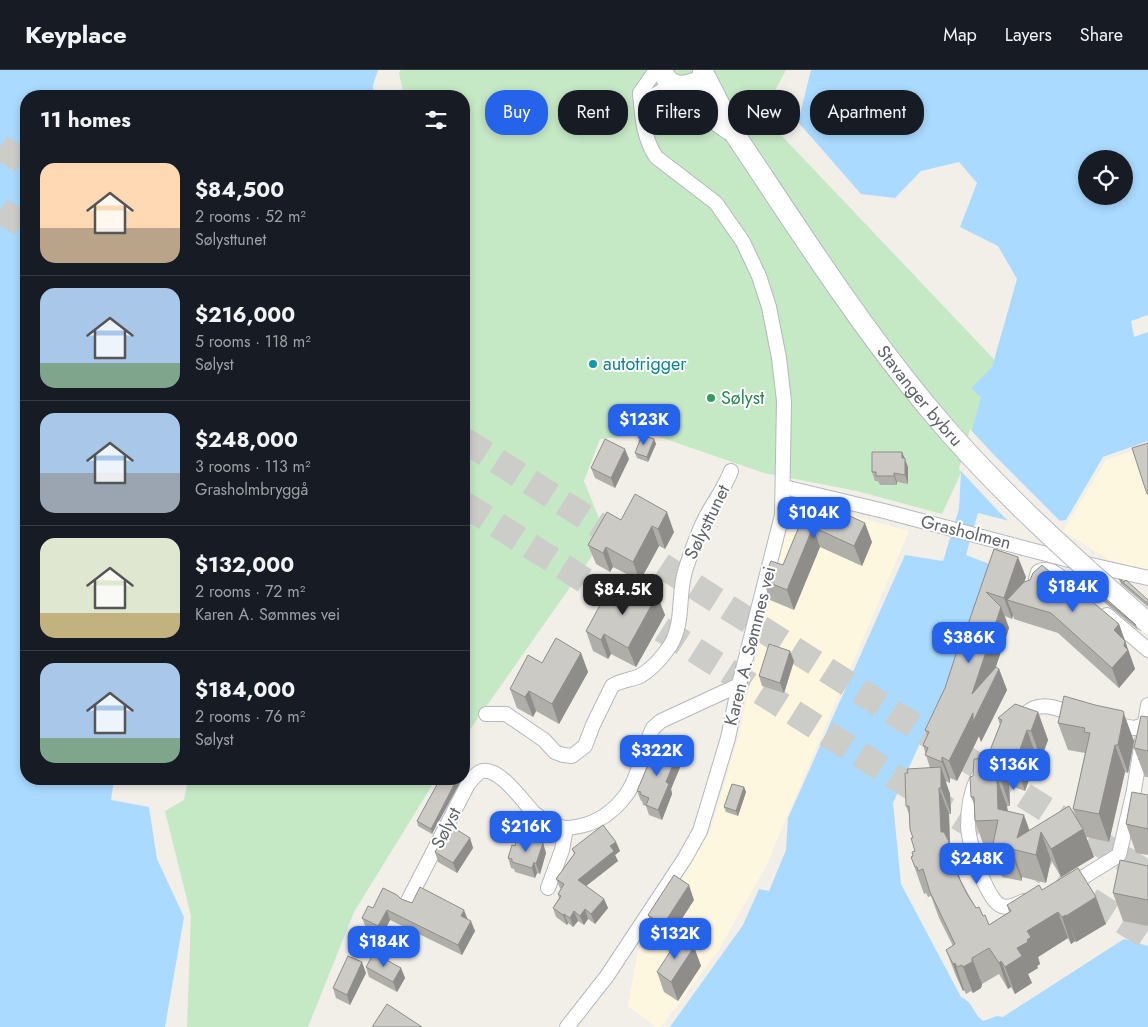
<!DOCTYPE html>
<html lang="en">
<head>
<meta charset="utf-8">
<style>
	body { margin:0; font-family:Jost,sans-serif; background:#20242c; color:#f1f3f6; height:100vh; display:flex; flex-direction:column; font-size:19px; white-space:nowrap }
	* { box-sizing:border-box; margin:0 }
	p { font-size:16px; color:#9ea1a6 }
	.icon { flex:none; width:28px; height:28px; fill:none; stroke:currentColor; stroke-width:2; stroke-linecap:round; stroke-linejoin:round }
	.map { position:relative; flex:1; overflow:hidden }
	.panel { position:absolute; left:20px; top:20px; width:450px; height:695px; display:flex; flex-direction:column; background:#171b24; border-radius:20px; box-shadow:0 2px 8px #0003 }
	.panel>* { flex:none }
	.guide { position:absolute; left:485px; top:20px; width:475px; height:45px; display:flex; gap:10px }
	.fabs { position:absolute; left:1078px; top:80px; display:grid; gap:10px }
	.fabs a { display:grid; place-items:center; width:55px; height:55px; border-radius:50%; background:#171b24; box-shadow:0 2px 8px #0003; font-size:25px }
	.price { position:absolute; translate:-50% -42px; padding:0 11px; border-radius:10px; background:#2563eb; color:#fff; font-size:16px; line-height:32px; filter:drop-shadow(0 1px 2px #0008) }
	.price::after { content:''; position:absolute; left:50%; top:30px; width:15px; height:11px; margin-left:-8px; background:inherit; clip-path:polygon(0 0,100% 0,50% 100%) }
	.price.current { background:#222; color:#fff }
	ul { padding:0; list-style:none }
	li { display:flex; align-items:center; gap:15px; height:125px; padding:0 20px }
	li+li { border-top:1px solid #363941 }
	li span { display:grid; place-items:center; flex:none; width:140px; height:100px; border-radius:15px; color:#555 }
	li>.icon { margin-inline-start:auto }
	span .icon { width:60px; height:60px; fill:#fffc; stroke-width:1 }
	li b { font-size:21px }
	h2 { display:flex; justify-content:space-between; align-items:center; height:60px; padding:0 20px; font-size:21px }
	.pill { padding:0 18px; border-radius:20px; background:#171b24; box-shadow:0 2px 8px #0003; font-size:18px; line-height:45px }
	.pill.current { background:#2563eb; color:#fff }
	header { display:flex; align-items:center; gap:30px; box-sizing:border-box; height:70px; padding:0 25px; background:#171b24; border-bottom:1px solid #363941 }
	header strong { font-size:24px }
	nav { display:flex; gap:28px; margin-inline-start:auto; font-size:18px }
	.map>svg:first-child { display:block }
	.commercial { fill:#fef7e0 }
	.green { fill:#c5e8c5 }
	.water { fill:#aadaff; fill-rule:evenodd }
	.pier { fill:#f1efe8 }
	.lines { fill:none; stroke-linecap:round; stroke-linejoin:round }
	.highway-tunnel { stroke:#ccccc8; stroke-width:26; stroke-dasharray:26 13; stroke-linecap:butt }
	.street-casing { stroke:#b5b8bc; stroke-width:16 }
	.secondary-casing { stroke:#b6babf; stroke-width:22 }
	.street { stroke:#fff; stroke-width:14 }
	.secondary { stroke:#fff; stroke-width:20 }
	.secondary-bridge-casing { stroke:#b6babf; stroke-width:22; stroke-linecap:butt }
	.secondary-bridge { stroke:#fff; stroke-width:20 }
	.wall { fill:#afaea9 }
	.shaded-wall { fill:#8f8d8a }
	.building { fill:#cccac5; stroke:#8f8d8a }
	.culture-dot { fill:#0f9aa8; stroke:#fff; stroke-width:2 }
	.leisure-dot { fill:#2e9e5b; stroke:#fff; stroke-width:2 }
	.labels { text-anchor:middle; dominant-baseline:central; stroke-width:4; stroke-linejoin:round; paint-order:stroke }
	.culture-label { font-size:18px; fill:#0d838f; stroke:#fff; text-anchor:start }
	.street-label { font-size:18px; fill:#5f6368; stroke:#fff }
	.leisure-label { font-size:18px; fill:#27864d; stroke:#fff; text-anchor:start }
</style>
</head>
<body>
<header>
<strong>Keyplace</strong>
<nav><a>Map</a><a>Layers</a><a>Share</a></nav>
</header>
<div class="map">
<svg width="1148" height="957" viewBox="0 0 1148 957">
	<rect width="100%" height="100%" fill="#f1efe8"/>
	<path class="commercial" d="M1148,376V500L1109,490L1063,461L1106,390Z
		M812,438L838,442L909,461L765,798L718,881L661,957H656L628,936L638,881L711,759L738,668L779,485L790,452L799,442Z"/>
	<path class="green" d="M401,0H786L762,45L1007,303L942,444L857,421L764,403L651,364L600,369L584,411L606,466L464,668V26H404L399,3Z
		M188,709H436L354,842L308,957H187L191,846L165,741L184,730Z"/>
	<path class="water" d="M0,0H378L373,15L374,26H26V709H114L111,730L149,737L157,789L184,847L165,957H0Z
		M811,0H1148V245L1131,251L1134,267L1148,262V371L1103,387L1066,450L1026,455L978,443L966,485L992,495L943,622L893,733L901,814L961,927C974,933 973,944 983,951L997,946L1003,947L1124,869L1148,876V957H670L743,855L759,819L769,821L786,780L788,748L905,485L943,491L959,439L961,402L981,327L971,318L992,297L1017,209L998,176L960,157L977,113L959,92L921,101L895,128L861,124L798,52ZM1086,89H1124V126H1086Z"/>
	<path class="pier" d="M970,359L994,385L1062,453L1026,457L1012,454L1000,443L959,399Z"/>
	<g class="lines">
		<path class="highway-tunnel" d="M0,77L26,93
			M0,140L26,157
			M464,370L1148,804
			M464,434L1148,867"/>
		<g class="street-casing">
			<path id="street" d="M643,49L655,25L673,14
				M784,417L884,441L1069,490L1148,508
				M1036,509L1038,502C1050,494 1063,510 1073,517
				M1107,545L1148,580
				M486,644H506L544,670L555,682L563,685L572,686L585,676L593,655L612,616C621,610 631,610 640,606C651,600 663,586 670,576C685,552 677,523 686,498C692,480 698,461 707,445C715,430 725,417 731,401
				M1020,654C1022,651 1024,647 1026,644C1040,628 1064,641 1079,646
				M1112,654L1134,658L1148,654
				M978,707C970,723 968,739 968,756C969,773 986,831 1002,836C1010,839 1017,834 1024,831
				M1069,816L1119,785L1134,720L1148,635
				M548,818L562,780L566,758
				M408,831L468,714C472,710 476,703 482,701C500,697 523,732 534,743C542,750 555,756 565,758C569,758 575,757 580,756C600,752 614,741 626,725C639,708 643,678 653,658L661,651L739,615
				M567,957L607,906L685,788L700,761L728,668L739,615L782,445L784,331L779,288L769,237L759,206L743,172L716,133L656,87C643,67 642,45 640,23L656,0"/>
		</g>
		<g class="secondary-casing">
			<path id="secondary" d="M662,0C667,15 679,19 694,13
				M703,2L731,57
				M681,16L717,51L734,63"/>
		</g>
		<use href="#street" class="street"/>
		<use href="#secondary" class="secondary"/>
		<g class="secondary-bridge-casing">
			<g id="secondary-bridge">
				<path id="s1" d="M734,63C797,157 858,254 931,341C996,419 1072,487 1148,553"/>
			</g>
		</g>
		<use href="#secondary-bridge" class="secondary-bridge"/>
	</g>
	<path class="wall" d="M654,369L656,374L648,392L637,388L635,383Z
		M902,382L908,397V414L897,412V415H880L878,411H875L872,402Z
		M629,389L615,418L595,408L591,398Z
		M811,428L872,472L862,496L820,477L794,540L770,530L763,510L783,495Z
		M621,450L674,462L665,479L659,476L640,511L613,497L610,502L596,494L588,475Z
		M994,479L1026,507L1024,512L1056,507L1119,554L1135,599L1119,618L1058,563L1014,549L1013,545L1012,549L1005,546L1009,558L995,599H999L1007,620L981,672L979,666L957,711L950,708V713L945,711L950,724L951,744H949L950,775L958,799H957L961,811L976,838L983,846L989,855L1009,842L1007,835L1042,820L1106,854L1076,872L1075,871L1071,874L1068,868L1038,887L1040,894L1037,896L1038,898L1028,904L1032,913L1015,924L1011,917L1008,919L999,904L982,914L981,918L973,923L971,921L966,924L964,920L963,921L956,906L946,880L953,876L939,848L931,826L928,827L926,823L924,824L911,787L913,786L915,781L909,744L906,736L930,698L923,675L927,666L925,660L945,618L956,585L954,580L965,563Z
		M1076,506L1136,555L1138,560L1078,511Z
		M1119,509L1148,530V537L1121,514Z
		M657,525L665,545L636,597L611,584L608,589L593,581L586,561L618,536Z
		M581,583L588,602L559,654L536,641L533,647L517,638L510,619L542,593Z
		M794,591L784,623L762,616L759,606Z
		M1064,626L1134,671L1128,703L1125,702L1109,772L1086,767L1094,787L1061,807L1051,790L1046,813L1022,807V811L1002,807L992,778L985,779L975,751L974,734L971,727L973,706L987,688L1000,655L998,648L1038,642L1048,670L1041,689L1037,688L1025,721L1009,715L1010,736H1007L1008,741L1029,761L1076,746L1073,739L1085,683L1068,680L1058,653Z
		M1148,647V707H1145L1134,678Z
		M677,685L681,695L671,719L672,724L662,750L649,745L646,736L643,735L642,731H641L637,721Z
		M440,709L432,764L418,756L417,751Z
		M744,717L746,722L738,746L726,742L724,737Z
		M1148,725V785L1136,783L1126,754Z
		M470,768L473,778L457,803L438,792L435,782Z
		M616,772L620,781L615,785L618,791L586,816L604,829L608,838L595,854L588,849L584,855L578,851L573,857L568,853L567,855L556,847L553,838L559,828L558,824L561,819L560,818L556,809L574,784L572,779Z
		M543,773L546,783L540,804L537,803L535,808L515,802L514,799L511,798L508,788L515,776Z
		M1148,796V856L1123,851L1113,823Z
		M401,829L467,849L475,861L462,885L390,850L382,866L366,858L362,848L373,838Z
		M694,830L668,870L654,860L648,845Z
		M680,873L694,877L701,896L678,931L664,922L657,902Z
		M366,897L401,898L405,908L397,922L369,907Z
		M366,903L350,935L336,928L333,918Z"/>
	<path class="shaded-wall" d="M654,369L656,374L648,392L647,387Z
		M625,379L629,389L615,418L611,408Z
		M902,382L908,397V414L905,405L902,388Z
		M894,403L897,412V415L894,406Z
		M667,442L674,462L665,479L658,459Z
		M865,453L872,472L862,496L854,476Z
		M652,456L659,476L640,511L633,492Z
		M813,457L820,477L794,540L787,520Z
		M606,477L613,497L610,502L603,483Z
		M1018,487L1026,507L1017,533L1007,530L1013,545L1012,549L1004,528Z
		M657,525L665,545L636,597L628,578Z
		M1001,537L1009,558L985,629L999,599L1007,620L981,672L979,666L957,711L949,691Z
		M1119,554L1135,599L1119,618L1112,598L1114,560Z
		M604,564L611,584L608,589L601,570Z
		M790,581L794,591L784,623L780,613Z
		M581,583L588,602L559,654L552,634Z
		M529,621L536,641L533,647L525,627Z
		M1123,641L1134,671L1128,703L1118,675Z
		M1038,642L1048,670L1041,689L1031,661Z
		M1027,660L1037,688L1025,721L1015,693Z
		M1115,675L1125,702L1109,772L1099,744Z
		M677,685L681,695L671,719L672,724L662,750L658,740L666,712Z
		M942,687L950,708V713L942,692Z
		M999,687L1009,715L1010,736L1000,708Z
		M941,697L950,724L951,744L941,718Z
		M997,708L1007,736L1009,767L998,739Z
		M457,709H462L432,764L431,759Z
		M744,717L746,722L738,746L736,741Z
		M939,718L949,744L950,775L949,772L948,773L968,833L941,762Z
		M1024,745L1034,773L1017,768Z
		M1083,759L1094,787L1061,807L1051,779Z
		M1041,762L1051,790L1046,813L1036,785Z
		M470,768L473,778L457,803L453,793Z
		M616,772L620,781L615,785L618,791L581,820L578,810L610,776Z
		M543,773L546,783L540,804L536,794Z
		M1012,779L1022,807V811L1011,783Z
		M534,792L537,803L535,808L532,798Z
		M689,815L694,830L668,870L663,855Z
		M1096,827L1106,854L1076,872L1066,846Z
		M604,829L608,838L595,854L591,844Z
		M585,839L588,849L584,855L580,846Z
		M387,840L390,850L382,866L378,856Z
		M464,840L468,850L461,846Z
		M574,841L578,851L573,857L570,848Z
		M1058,842L1068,868L1038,887L1040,894L1037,896L1038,898L1028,904L1032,913L1015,924L1005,897L1017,878L1027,870V861Z
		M564,844L568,853L567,855L563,845Z
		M1066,845L1075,871L1071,874L1062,847Z
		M471,851L475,861L462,885L458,875Z
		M694,877L701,896L678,931L671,912Z
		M972,888L982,914L981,918L973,923L963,897Z
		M1001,891L1011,917L1008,919L999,893Z
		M362,892L366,903L350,935L347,925Z
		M955,893L964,920L963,921L953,894Z
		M401,898L405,908L397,922L393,912Z"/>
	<path class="building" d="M642,365L654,369L647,387L635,383Z
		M605,369L625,379L611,408L591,398Z
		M1148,373V424H1147L1132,378Z
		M872,382H902V388H905V405L894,403V406H876V402H872Z
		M635,424L667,442L658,459L652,456L633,492L606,477L603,483L588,475L607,442L621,450Z
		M811,428L865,453L854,476L813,457L787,520L763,510L771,491L783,495Z
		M994,479L1018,487L1004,528L986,522L1001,537L972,624L996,597L999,599L973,652V643L949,691L942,687V692L925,685L928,678L923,675L929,662L925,660L945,618L957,581L954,580L960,562L965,563Z
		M1042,495L1056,507L1059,504L1119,554L1114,560L1125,571L1124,576L1128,580L1112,598L1051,543L1007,530L1024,512L1030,510L1033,503Z
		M1078,504L1136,555L1076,506Z
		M1119,509L1124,512L1126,510L1148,530V534Z
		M632,511L657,525L628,578L604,564L601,570L586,561L604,528L618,536Z
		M556,568L581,583L552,634L529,621L525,627L510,619L528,585L542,593Z
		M769,574L790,581L780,613L759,606Z
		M1064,626L1095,635L1123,641L1124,643L1118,675H1115L1099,744L1073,739L1090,663L1084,662L1085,658L1058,653Z
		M1015,634L1038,642L1031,661L1027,660L1015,693L999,687L1000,708H997L998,739L1024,745L1017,768L1069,736L1083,759L1051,779L1041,762L1036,785L1012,779L1011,783L992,779L998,750L975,751L974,727H971L970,707L973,706L974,689L987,688L1002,650L998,648Z
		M1141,646L1148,647V681L1134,678Z
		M656,676L677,685L666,712L669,714L658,740L646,735L649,728L640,724L641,722L637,721Z
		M941,697V718H939L941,762H944L949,772L948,773L958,806L967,824L976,838L979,837L983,846L985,845L989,855L1011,841L1007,835L1039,815L1042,820L1078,798L1096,827L1066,846V845L1062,847L1058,842L1027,861L1031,867L1027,870L1028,872L1017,878L1022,886L1005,897L1001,891L999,893L989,878L972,888V892L963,897L962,895L957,897L955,893L953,894L946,880L955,874L930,822L923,799L918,801L917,797H915L911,787L913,786L912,782L915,781L911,768H913L910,759L909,736H906L905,703H908L907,699Z
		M440,709H457L431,759L417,751Z
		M732,714L744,717L736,741L724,737Z
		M1132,722L1148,725V759L1126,754Z
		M603,755L616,772L610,776L614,781L578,810L604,829L591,844L585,839L580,846L574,841L570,848L564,844L563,845L553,838L561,826L558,824L564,814L556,809L575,783L572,779Z
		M451,756L470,768L453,793L435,782Z
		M529,769L543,773L536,794L534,792L532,798L512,792V789L508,788L512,775L515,776L516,771L527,774Z
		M1120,790L1148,796V830L1113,823Z
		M674,805L689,815L663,855L648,845Z
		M420,817L464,840L461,846L471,851L458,875L387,840L378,856L362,848L368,836L373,838L383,818L397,825L401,829L412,833Z
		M683,869L694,877L671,912L657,902L677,871L680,873Z
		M374,883L401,898L393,912L366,897Z
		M348,886L362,892L347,925L333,918Z
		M387,934L422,957H372Z"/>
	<circle class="culture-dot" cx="593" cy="294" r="5"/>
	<circle class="leisure-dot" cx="711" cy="328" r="5"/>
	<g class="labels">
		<g class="culture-label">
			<text x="603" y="294">autotrigger</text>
		</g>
		<g class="street-label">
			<text stroke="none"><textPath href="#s1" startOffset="322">Stavanger bybru</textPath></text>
			<text transform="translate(707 452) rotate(-64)">Sølysttunet</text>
			<text transform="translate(966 462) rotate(14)">Grasholmen</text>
			<text transform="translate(750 576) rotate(-76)">Karen A. Sømmes vei</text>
			<text transform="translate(446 758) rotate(-63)">Sølyst</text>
		</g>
		<g class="leisure-label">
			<text x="721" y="328">Sølyst</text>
		</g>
	</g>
</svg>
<div class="fabs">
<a><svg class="icon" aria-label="locate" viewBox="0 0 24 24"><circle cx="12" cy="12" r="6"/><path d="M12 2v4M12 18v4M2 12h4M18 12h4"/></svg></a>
</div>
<b class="price" style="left:644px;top:376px">$123K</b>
<b class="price" style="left:814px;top:469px">$104K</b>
<b class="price" style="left:1073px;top:543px">$184K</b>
<b class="price current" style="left:623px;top:546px">$84.5K</b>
<b class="price" style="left:969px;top:594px">$386K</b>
<b class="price" style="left:657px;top:707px">$322K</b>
<b class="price" style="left:1014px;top:721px">$136K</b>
<b class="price" style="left:526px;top:783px">$216K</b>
<b class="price" style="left:977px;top:815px">$248K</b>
<b class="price" style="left:675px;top:890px">$132K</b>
<b class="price" style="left:384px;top:898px">$184K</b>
<div class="guide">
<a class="pill current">Buy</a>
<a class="pill">Rent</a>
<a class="pill">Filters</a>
<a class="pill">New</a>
<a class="pill">Apartment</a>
</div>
<section class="panel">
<h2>11 homes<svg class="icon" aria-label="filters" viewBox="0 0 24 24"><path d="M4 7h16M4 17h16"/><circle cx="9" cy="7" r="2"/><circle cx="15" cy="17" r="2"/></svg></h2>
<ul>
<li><span style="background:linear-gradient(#ffd9b3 65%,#b9a48a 0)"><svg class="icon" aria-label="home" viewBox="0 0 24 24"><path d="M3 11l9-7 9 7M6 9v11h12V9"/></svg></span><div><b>$84,500</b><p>2 rooms · 52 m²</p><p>Sølysttunet</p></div></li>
<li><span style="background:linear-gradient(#a9c7e8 75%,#7fa58c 0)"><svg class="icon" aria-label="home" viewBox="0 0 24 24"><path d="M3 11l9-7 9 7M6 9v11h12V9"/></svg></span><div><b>$216,000</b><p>5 rooms · 118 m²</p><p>Sølyst</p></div></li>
<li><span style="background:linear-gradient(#a9c7e8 60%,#9aa5b1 0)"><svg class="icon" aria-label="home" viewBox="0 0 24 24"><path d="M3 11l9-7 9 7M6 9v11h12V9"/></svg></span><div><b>$248,000</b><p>3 rooms · 113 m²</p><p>Grasholmbryggå</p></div></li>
<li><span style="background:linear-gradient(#dfe7d0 75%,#c2b280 0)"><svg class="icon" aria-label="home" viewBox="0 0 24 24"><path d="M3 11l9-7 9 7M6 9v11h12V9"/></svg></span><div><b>$132,000</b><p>2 rooms · 72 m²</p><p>Karen A. Sømmes vei</p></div></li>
<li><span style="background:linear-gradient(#a9c7e8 75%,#7fa58c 0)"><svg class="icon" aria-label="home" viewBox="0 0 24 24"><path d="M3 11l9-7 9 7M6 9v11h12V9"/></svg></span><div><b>$184,000</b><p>2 rooms · 76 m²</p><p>Sølyst</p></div></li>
</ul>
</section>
</div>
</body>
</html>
